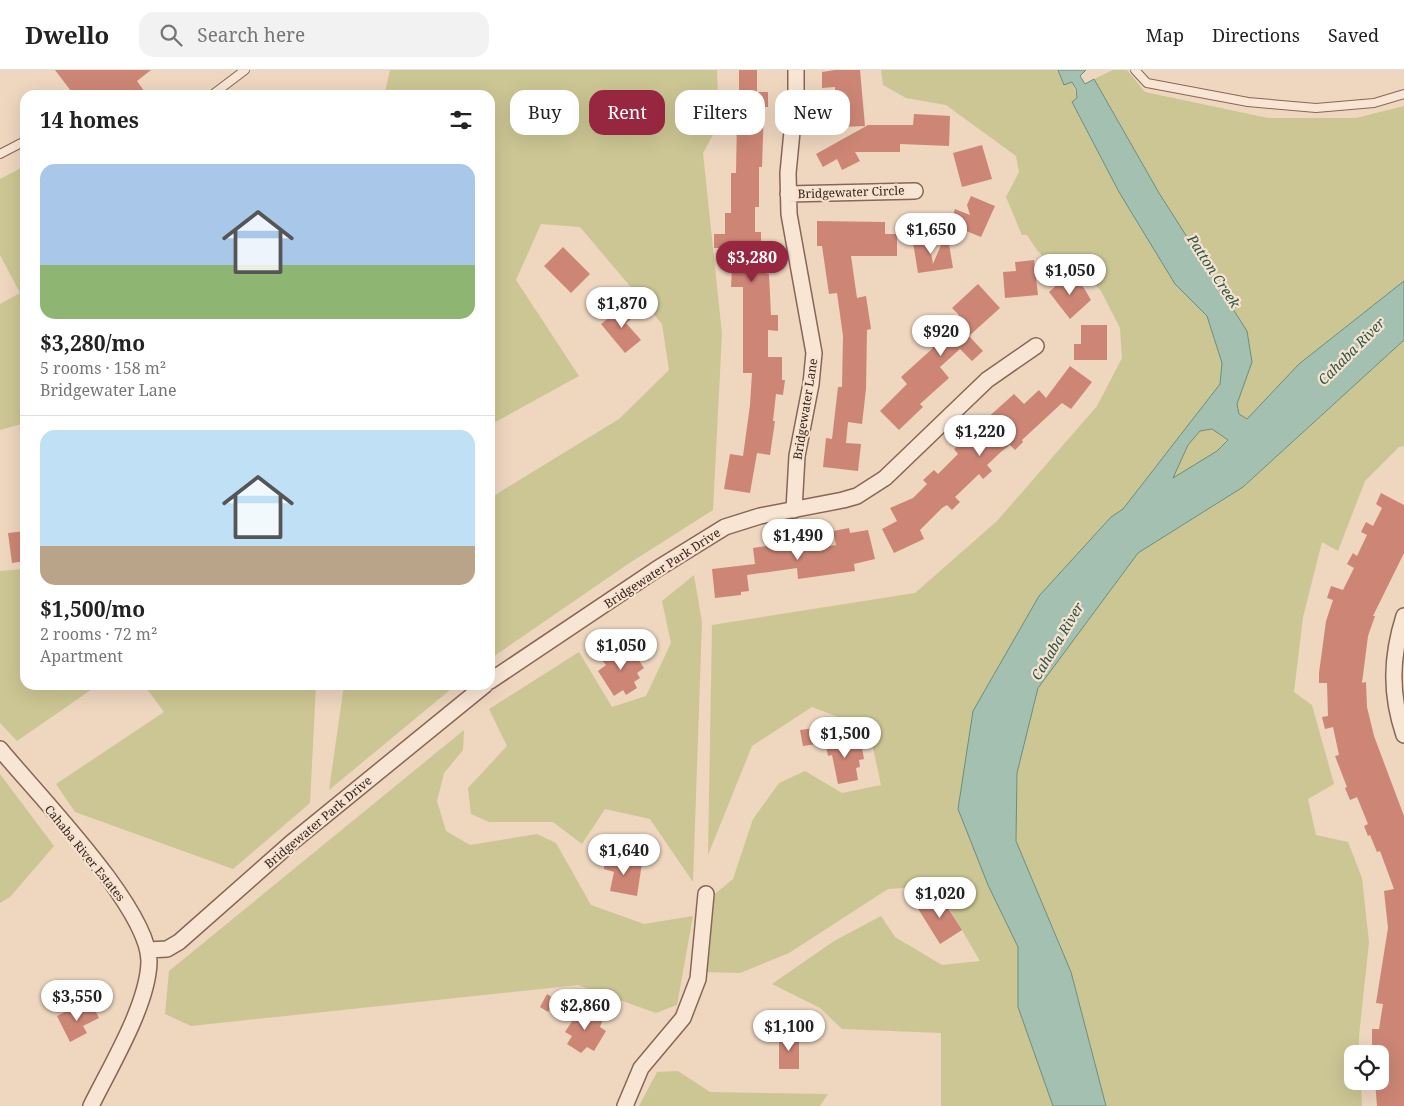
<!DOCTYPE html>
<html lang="en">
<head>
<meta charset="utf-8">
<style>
	body { margin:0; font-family:"Noto Serif",serif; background:#f2f2f2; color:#222; height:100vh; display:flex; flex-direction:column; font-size:19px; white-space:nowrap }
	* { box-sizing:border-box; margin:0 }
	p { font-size:16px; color:#767676 }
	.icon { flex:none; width:28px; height:28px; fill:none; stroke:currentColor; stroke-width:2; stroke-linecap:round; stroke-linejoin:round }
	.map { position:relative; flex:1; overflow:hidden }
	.sheet { position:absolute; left:20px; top:20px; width:475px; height:600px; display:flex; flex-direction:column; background:#fff; border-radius:15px; box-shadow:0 5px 20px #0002 }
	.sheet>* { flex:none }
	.top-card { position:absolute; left:510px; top:20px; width:475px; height:45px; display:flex; gap:10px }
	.fabs { position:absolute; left:1344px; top:975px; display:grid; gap:10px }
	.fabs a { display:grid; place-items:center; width:45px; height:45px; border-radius:10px; background:#fff; box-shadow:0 5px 20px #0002; font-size:25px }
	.price { position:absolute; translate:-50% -42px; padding:0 11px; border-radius:18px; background:#fff; color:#222; font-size:16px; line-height:32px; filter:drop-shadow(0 1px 2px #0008) }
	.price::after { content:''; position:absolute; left:50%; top:30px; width:15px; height:11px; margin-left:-8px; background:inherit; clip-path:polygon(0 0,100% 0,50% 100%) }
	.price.current { background:#972741; color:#fff }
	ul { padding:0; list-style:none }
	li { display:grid; align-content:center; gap:10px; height:265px; padding:0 20px }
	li+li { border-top:1px solid #e0e0e0 }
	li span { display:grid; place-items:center; height:155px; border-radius:15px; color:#555 }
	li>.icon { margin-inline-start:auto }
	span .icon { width:90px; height:90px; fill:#fffc; stroke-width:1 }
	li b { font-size:21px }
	h2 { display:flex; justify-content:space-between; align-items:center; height:60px; padding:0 20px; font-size:21px }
	.tag { padding:0 18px; border-radius:15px; background:#fff; box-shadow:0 5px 20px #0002; font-size:18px; line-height:45px }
	.tag.current { background:#972741; color:#fff }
	header { display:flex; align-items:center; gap:30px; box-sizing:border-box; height:70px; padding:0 25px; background:#fff; border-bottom:1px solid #e0e0e0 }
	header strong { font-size:24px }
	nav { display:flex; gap:28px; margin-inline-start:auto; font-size:18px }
	.search { width:350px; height:45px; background:#f2f2f2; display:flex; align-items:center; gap:12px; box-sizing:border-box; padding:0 18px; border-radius:15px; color:#767676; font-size:19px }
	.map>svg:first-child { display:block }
	.green { fill:#ccc694 }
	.water { fill:#a3c0b1; stroke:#6a8e7d; fill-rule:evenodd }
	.building { fill:#cd8675 }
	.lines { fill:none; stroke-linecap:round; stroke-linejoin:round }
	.lane-casing { stroke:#876657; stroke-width:10 }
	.street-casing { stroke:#876657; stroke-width:18 }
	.lane { stroke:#f9e5d3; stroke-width:8 }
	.street { stroke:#f9e5d3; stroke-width:15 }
	.labels { text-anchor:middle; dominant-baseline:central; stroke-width:4.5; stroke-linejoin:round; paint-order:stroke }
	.street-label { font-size:12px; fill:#37231c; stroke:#f6e2cf }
	.water-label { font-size:14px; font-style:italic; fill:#2b574a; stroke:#f6e2cf }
</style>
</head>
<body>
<header>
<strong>Dwello</strong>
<div class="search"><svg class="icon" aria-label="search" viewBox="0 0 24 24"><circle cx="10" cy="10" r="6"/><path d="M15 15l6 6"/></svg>Search here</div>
<nav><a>Map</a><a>Directions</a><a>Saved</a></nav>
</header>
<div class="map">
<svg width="1404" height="1036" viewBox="0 0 1404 1036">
	<rect width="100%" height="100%" fill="#eed6bf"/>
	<path class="green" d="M390,0H717L719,54L703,83L722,264L713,440L628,494L490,589V428L619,349L669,300L662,254L580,157L541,154L516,210L579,306L490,355V25H378L385,22Z
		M881,0H1058L1064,15L1072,12L1077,28L1072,33L1119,122L1175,214L1207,246L1222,293L1220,314L1123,439L1111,447L1039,526L988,815L1018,877V937L1053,1036H941V963L842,959L820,938L772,914L834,871L881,846L895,867L942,895L980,891L936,816L888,819L789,883L740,903L703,902L710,828L733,809L753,749L779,713L805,701L842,723L881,715L869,659L812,637L752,676L708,785L712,555L915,523L997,451L1097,336L1122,288L1120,258L1101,221L1083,201C1051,197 1044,192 1027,165H1022L1006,127L1019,102L1016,86L946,35L906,28L883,15Z
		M1113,0H1127L1145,22L1268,48H1356L1404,36V211L1299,294L1247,349L1239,344L1236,334L1241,319L1247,261L1159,123L1094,9Z
		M25,96V353L0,360V234L20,223L0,185V109Z
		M1404,270V376L1399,377L1365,411L1338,481L1322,472L1303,547L1294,622L1312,635L1334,714L1308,729L1316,765L1348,772L1362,808L1369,872L1359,966V984H1352V1011H1361L1362,1036H1106L1071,902L1016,771L1017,703L1038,618L1138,483L1243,417Z
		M1213,359L1228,369L1217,381L1172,409L1188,375L1200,361Z
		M25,499V615H98L17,671L0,653V501Z
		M694,505L702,552L693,812L650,749L605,739L582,774L553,752H489L471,744L468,718L507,676L489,639L579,582L612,637L646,626L671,573L662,531Z
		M144,615H316L310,733L233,799L75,742L56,714L164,642Z
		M344,615H456L329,720Z
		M464,660L463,680L444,703L437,731L446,761L470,775L537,764L556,773L591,835L644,854L693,846L677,935L656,943L578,915L191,956L165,944L169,901Z
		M0,704L54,776L10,827L0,833Z
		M678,1001L710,1022L828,1024L820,1036H639L657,1002Z"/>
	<path class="water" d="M1058,0H1086L1080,6L1085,14L1094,9L1159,123L1247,261L1252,292L1237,334L1239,344L1247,349L1299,294L1404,211V270L1243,417L1138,483L1038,618L1017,703L1016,771L1071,902L1106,1036H1053L1018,937V877L988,815L958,739L973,641L1039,526L1111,447L1123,439L1220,314L1222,293L1207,246L1175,214L1119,122L1072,32L1077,28L1076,19L1072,12L1064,15ZM1212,359L1228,370L1217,381L1173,408L1188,375L1200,361Z"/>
	<path class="building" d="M55,0H151L137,11L147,25H74Z
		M739,0H757V22H768V37H764L762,97H759V137H755V162H761V185H765V203L769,204L771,245H778V261L768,260V287H782V310H785L783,325L776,324L773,351H775L770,385L757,383L750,423L724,419L730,384L743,386L750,335L752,303H743V217H731L732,199H740L741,178H714V164H725V143H731V103H736L737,46H731V31H739Z
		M835,0H860L865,56L822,58L821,42L836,41L835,17L822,18V2Z
		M914,44L950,46L949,76L900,74V82H855L860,91L842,100L837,89L823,97L816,84L868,55H913Z
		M982,75L992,109L962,117L953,83Z
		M971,126L995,136L981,167L949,154L955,139L970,145L967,135Z
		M817,151L885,152V164H897V186H851L857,228L866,226L871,259L867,260L866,319L862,354L848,352L846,373L861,374L858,401L823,397L826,368L832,369L838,317H842L843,266L837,223L829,224L822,176H817Z
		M928,164L933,194L941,175L949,174L953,198L918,203L912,166Z
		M563,177L590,204L571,223L544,196Z
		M1034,190L1038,225L1005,228L1003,202L1016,201L1015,192Z
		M1069,204L1084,218L1091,230L1070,249L1049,222Z
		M978,214L1000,238L969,266L983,281L972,291L960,279L940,297L949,308L920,334L923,337L899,360L880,341L907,314L901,307L933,278L929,273L959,245L952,238Z
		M625,235L634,247L626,253L641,270L625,283L601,254Z
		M1081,255H1107V290H1074V274H1081Z
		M1070,296L1092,312L1071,339L1062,333L1022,370L1023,372L1015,380L1010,375L1002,381L987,395L992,401L983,409L979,404L955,427L960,432L952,440L947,435L942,438L920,460L924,469L894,483L882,459L897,451L890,438L913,428L927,414L923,410L934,400L938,404L958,384L954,379L966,368L971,373L990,355L985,350L1014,324L1024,334L1039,320L1046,328Z
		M1381,423L1404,435V483L1373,546H1375L1368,566L1362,613L1366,612L1367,637L1374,666L1404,746V1036H1377L1375,1011H1380V984H1375L1376,977H1372V959H1379L1383,934L1376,933L1388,858L1384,821L1394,819L1380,781L1377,782L1370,765L1368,766L1364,756L1368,754L1357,727L1350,730L1345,718L1347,717L1335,686L1339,685L1333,657L1325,659L1322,647L1328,646L1327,613H1319V603L1326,551L1333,530L1327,528L1331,516L1343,520L1354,498L1347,494L1353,483L1357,486L1367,465L1361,462L1366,452L1373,456L1382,438L1376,434Z
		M849,458L850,463L868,460L875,489L854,494L855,501L798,509L797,498L747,505L749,521L741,522V525L715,528L712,499L755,494L753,478L793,472V469L808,467L810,479L836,475L833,461Z
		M25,461V491L12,493L8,463Z
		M628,574L644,598L637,603L640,608L634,612L637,618L626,625L623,620L614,626L598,601L606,595L602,590Z
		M822,657L824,673L803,676L800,660Z
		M850,667L851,672L856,671L857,678H862L864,689L859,690L860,697L856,698L858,710L838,714L832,685L828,686L825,671Z
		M606,787L642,793L637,826L610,821L614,802L604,799Z
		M939,824L962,860L940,874L917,837Z
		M547,924L556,930L548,942L540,937Z
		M93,936L99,948L83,956L87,963L70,972L57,946L73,938L76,944Z
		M582,936L603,949L600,957L606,961L594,981L587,977L581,983L567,974L572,966L565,962Z
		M779,964H799V999H779Z"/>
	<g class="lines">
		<g class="lane-casing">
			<path id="lane" d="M1135,0L1147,13L1248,32L1316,38L1374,33L1404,24
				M212,25L245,0
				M0,84L25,71"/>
		</g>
		<g class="street-casing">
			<path id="street" d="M788,124L915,121
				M794,440L797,386L811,314L814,283L789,144L788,103L796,20V0
				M1404,546C1391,587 1390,624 1404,665
				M490,611L657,499L725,457L760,446L843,430L857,426L885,408L987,310L1036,276
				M0,679C36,723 150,839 149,892C148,935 110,997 91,1036
				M148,880L167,879L179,872L291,773L485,615
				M625,1036L641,998L683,948L698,909L706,824"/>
		</g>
		<use href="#lane" class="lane"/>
		<use href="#street" class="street"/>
	</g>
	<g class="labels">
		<g class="street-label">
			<text transform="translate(851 122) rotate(-2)">Bridgewater Circle</text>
			<text transform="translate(805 339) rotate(-81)">Bridgewater Lane</text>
			<text transform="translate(662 498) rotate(-33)">Bridgewater Park Drive</text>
			<text transform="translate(318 752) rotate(-40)">Bridgewater Park Drive</text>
			<text transform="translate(85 783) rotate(51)">Cahaba River Estates</text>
		</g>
		<g class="water-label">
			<text transform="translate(1214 201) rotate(57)">Patton Creek</text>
			<text transform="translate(1351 281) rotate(-45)">Cahaba River</text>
			<text transform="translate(1057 571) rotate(-59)">Cahaba River</text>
		</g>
	</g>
</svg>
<div class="fabs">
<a><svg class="icon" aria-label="locate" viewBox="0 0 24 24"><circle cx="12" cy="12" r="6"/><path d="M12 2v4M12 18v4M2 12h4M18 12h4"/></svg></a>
</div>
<b class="price" style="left:931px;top:185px">$1,650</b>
<b class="price current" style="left:752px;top:213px">$3,280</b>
<b class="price" style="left:1070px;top:226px">$1,050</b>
<b class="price" style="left:622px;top:259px">$1,870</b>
<b class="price" style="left:941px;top:287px">$920</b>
<b class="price" style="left:980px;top:387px">$1,220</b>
<b class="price" style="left:798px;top:491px">$1,490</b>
<b class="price" style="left:621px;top:601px">$1,050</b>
<b class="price" style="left:845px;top:689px">$1,500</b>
<b class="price" style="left:624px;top:806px">$1,640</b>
<b class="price" style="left:940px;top:849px">$1,020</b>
<b class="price" style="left:77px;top:952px">$3,550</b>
<b class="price" style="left:585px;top:961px">$2,860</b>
<b class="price" style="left:789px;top:982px">$1,100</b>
<div class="top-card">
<a class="tag">Buy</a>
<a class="tag current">Rent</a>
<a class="tag">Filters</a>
<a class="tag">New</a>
</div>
<section class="sheet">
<h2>14 homes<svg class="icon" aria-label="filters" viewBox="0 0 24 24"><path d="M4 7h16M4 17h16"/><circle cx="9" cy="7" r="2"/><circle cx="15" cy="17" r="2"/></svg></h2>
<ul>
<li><span style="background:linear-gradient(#a9c7e8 65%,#8fb573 0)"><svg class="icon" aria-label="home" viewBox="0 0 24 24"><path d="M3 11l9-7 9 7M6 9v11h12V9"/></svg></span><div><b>$3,280/mo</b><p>5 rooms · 158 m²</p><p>Bridgewater Lane</p></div></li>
<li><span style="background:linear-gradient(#bfe0f5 75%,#b9a48a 0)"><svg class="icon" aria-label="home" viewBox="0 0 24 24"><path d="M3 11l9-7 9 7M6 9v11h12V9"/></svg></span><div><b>$1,500/mo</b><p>2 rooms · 72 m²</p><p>Apartment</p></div></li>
</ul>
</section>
</div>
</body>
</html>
